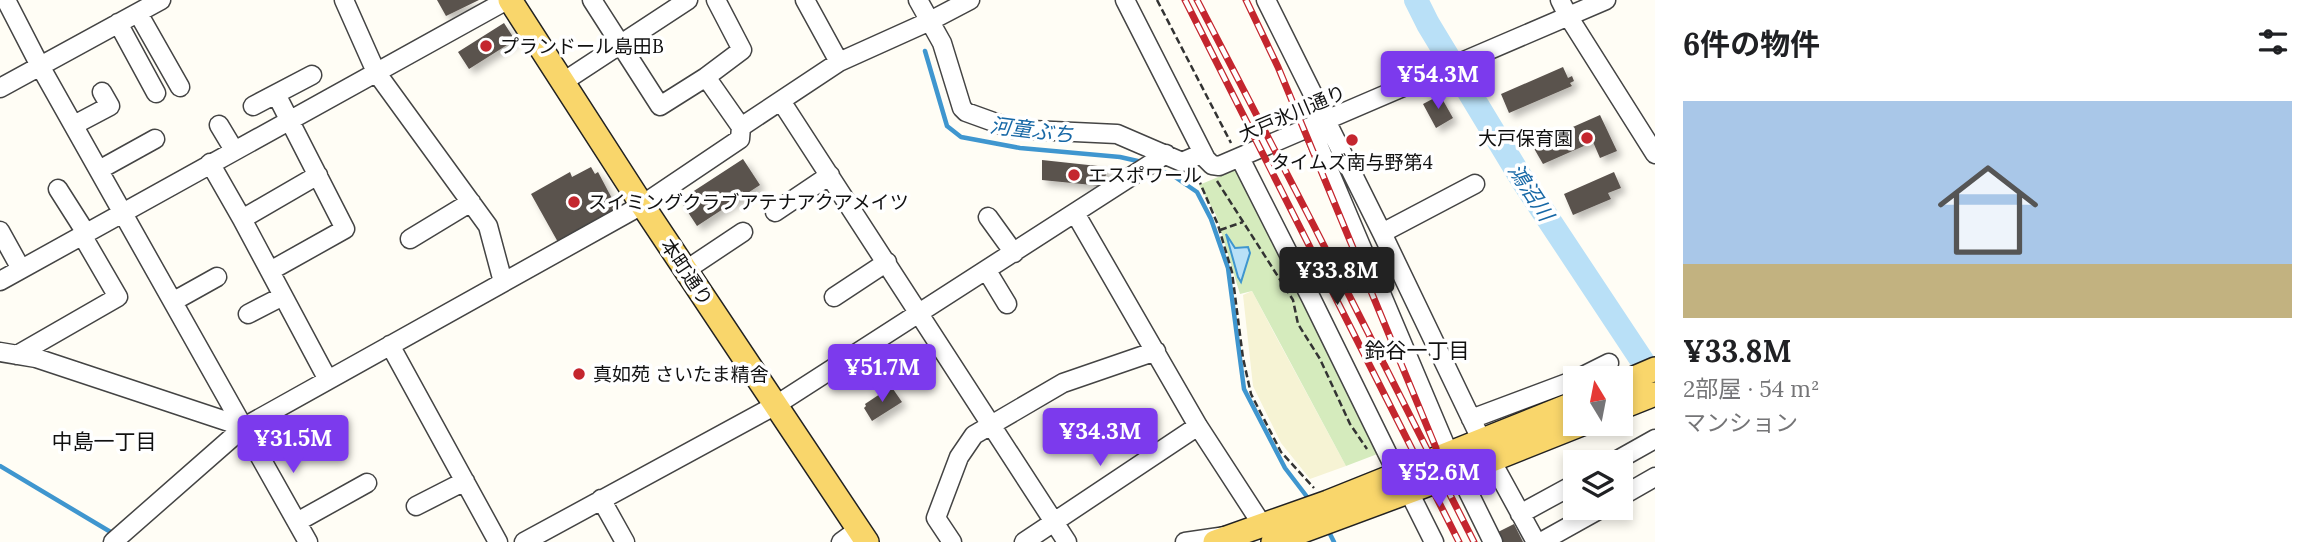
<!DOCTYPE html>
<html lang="ja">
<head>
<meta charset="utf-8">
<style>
	body { margin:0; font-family:Lora,"Noto Sans JP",serif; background:#f2f2f2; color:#202124; height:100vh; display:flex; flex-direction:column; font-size:26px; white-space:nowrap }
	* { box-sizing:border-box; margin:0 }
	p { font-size:23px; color:#757577 }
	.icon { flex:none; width:38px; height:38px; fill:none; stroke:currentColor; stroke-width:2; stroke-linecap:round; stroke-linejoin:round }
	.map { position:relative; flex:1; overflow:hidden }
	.sheet { display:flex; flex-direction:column; background:#fff; width:665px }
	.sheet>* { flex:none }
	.needle { width:46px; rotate:350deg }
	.tools { position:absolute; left:1563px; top:366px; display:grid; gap:14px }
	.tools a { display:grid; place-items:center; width:70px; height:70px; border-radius:0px; background:#fff; box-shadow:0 4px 10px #0003; font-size:35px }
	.price { position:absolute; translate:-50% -60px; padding:0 16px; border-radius:7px; background:#7c3aed; color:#fff; font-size:23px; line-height:46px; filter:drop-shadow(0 2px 4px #0008) }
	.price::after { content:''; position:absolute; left:50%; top:42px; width:21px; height:16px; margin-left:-10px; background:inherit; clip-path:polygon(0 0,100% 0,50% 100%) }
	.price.on { background:#222; color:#fff }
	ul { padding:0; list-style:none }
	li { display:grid; align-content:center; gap:14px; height:371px; padding:0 28px }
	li+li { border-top:2px solid #e0e0e0 }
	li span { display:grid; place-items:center; height:217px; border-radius:0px; color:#555 }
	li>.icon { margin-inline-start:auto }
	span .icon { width:126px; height:126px; fill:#fffc; stroke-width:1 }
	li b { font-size:30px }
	h2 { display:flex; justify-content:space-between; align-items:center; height:84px; padding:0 28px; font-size:30px }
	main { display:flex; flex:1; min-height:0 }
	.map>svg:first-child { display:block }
	.farmland { fill:#f6f3d4 }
	.green { fill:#d5ebbd }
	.water { fill:#b9e0f7; stroke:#3f96cf; stroke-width:2 }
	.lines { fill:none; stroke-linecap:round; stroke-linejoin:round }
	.stream { stroke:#3f96cf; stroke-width:4.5 }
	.river { stroke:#b9e0f7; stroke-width:24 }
	.building { fill:#5a524d; filter:url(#shadow) }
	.minor-casing { stroke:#444; stroke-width:21 }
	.major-casing { stroke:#222; stroke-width:26 }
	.path { stroke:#333; stroke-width:2.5; stroke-dasharray:7 3.5; stroke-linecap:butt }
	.minor { stroke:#fff; stroke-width:18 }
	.major { stroke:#f9d66b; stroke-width:23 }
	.rail-casing { stroke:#c4262e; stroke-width:7 }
	.rail { stroke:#fff; stroke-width:4.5; stroke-dasharray:13; stroke-linecap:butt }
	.poi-dot { fill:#c4262e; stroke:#fff; stroke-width:2.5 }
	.labels { text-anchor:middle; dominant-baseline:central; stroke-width:7; stroke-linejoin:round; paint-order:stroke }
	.poi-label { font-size:19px; fill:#111; stroke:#fff; text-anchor:start }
	.street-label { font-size:19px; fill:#111; stroke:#fff }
	.water-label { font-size:21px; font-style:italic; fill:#1768a6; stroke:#fff }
	.neighbourhood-label { font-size:21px; fill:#111; stroke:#fff }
</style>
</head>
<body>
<main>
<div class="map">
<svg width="1655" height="542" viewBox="0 0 1655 542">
	<defs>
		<filter id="shadow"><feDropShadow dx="5" dy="5" stdDeviation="3.5" flood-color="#0004"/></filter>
	</defs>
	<rect width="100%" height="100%" fill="#fffdf5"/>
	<path class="farmland" d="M1252,291L1273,331L1346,466L1310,479L1281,443L1253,386L1243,295Z"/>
	<path class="green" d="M1240,168L1304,306L1380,453L1346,466L1252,291L1240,294L1216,215L1199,185Z"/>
	<path class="water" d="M1226,234L1235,248L1248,247L1250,253L1241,282L1238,277Z"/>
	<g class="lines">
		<path class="stream" d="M925,51L947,126L961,137L1020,148L1120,157L1142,162
			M1153,167L1175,177L1197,192L1211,219L1228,268L1244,389L1285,468L1311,502
			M0,466L114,534
			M1328,530L1334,542"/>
		<path class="river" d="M1416,0L1428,24L1523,181L1655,380"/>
	</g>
	<path class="building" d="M437,0H479L446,16Z
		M504,23L515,40L469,69L458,52Z
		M1563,67L1568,78L1572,76L1574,81L1570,83L1572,86L1509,113L1501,94Z
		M1440,95L1453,118L1436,128L1423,104Z
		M1600,115L1617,151L1600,158L1593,142L1543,164L1532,145Z
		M743,159L760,185L697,226L680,200Z
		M1042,160L1107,167L1105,180L1102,179V186L1042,180Z
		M591,167L595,174L598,172L616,206L612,208L615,212L559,244L531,194L570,172L572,177Z
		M1614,172L1621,188L1608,193L1611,199L1573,215L1564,194Z
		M889,388L891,390L893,389L902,402L872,421L864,408L866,406L865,404Z
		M1514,524L1523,542H1501L1496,533Z"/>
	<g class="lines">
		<g class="minor-casing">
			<path id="minor" d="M6,0L40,66L308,542
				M344,0L376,72L488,226L503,282
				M592,0L660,106L706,77L742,50L716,0
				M805,0L839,62
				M918,0L942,43L962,108L966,112L1013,129L1117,134L1182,162L1203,153
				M1125,0L1206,159L1212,165L1219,166L1606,0
				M1266,0L1382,233L1491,460L1536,542
				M1560,0L1568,16L1655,154
				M138,13L180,87
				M118,23L156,93
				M706,77L741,127
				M563,82L688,0
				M0,88L161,0
				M781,101L1067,542
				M253,106L312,75
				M74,125L110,106L102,92
				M219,125L234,150
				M1311,128L1449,454
				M1240,158L1311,298L1398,475
				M210,163L242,219L328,380
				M99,170L155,139
				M58,189L86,233
				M775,212L830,175
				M1075,213L1198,426L1263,526
				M988,217L1014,253
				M242,219L318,175
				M0,231L21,269
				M1382,233L1475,184
				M410,239L471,202
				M686,270L743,232
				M270,271L345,229L276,94
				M987,271L1007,304
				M0,281L507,0
				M834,297L887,262
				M174,301L217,277
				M248,314L283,296
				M390,345L498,542
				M0,352L36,358L244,427
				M17,355L118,297L82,235
				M1579,378L1609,363
				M1471,419L1575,380
				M1614,462L1655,439
				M1459,473L1493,542
				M1409,492L1434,542
				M1620,497L1655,477
				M601,499L625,542
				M416,506L465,481
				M1520,514L1575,484
				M297,522L367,483
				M113,542L244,427L642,205L740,139L741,127L839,62L930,21L970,0
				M524,542L776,405L1166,154
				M841,542L859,529
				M952,542L936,518L959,457L974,435L1063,383L1156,351
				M1024,542L1198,426
				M1185,542L1226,536
				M1541,542L1602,508"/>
		</g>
		<g class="major-casing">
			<path id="major" d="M510,0L635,194L867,542
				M1620,384L1655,369
				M1620,408L1655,394
				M1215,542L1328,502L1575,403
				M1273,542L1459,473L1582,424"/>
		</g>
		<path class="path" d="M1157,0L1231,143
			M1198,178L1218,225L1232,272L1243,358L1251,394L1281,452L1314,488
			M1217,181L1293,300L1298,324L1320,359L1350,424L1367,449
			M1220,230L1243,222"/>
		<use href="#minor" class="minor"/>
		<use href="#major" class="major"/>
		<g class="rail-casing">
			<path id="rail" d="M1185,0L1459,542
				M1197,0L1314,226L1474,542
				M1246,0L1278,67L1436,448"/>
		</g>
		<use href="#rail" class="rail"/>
	</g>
	<g class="poi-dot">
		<circle cx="486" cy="46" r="7"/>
		<circle cx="1587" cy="138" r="7"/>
		<circle cx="1352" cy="140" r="7"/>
		<circle cx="1074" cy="175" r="7"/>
		<circle cx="574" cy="202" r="7"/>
		<circle cx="579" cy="374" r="7"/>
	</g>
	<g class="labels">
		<g class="poi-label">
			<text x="500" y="46">プランドール島田B</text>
			<text x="1573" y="138" text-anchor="end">大戸保育園</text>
			<text x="1352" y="162" text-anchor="middle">タイムズ南与野第4</text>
			<text x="1088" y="175">エスポワール</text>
			<text x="588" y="202">スイミングクラブアテナアクアメイツ</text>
			<text x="593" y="374">真如苑 さいたま精舎</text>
		</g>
		<g class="street-label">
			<text transform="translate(1292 113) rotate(-23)">大戸氷川通り</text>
			<text transform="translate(687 272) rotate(56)">本町通り</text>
		</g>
		<g class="water-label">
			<text transform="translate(1032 130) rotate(7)">河童ぶち</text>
			<text transform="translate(1531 192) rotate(57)">鴻沼川</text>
		</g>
		<g class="neighbourhood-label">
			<text x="1417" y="350">鈴谷一丁目</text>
			<text x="104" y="441">中島一丁目</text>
		</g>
	</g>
</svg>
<div class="tools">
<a><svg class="needle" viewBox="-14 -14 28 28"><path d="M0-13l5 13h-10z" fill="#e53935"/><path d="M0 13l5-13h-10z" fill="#757577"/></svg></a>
<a><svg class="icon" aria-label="layers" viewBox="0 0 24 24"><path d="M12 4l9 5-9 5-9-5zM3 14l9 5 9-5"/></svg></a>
</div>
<b class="price" style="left:1438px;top:111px">¥54.3M</b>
<b class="price on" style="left:1337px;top:307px">¥33.8M</b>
<b class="price" style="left:882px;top:404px">¥51.7M</b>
<b class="price" style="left:1100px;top:468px">¥34.3M</b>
<b class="price" style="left:293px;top:475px">¥31.5M</b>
<b class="price" style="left:1439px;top:509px">¥52.6M</b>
</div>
<section class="sheet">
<h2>6件の物件<svg class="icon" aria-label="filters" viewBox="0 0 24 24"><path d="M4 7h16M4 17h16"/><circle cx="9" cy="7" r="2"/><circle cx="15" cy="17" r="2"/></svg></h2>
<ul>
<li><span style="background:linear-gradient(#a9c7e8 75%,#c2b280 0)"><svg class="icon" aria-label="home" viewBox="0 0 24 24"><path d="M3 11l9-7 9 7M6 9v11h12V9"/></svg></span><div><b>¥33.8M</b><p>2部屋 · 54 m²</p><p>マンション</p></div></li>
</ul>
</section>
</main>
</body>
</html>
